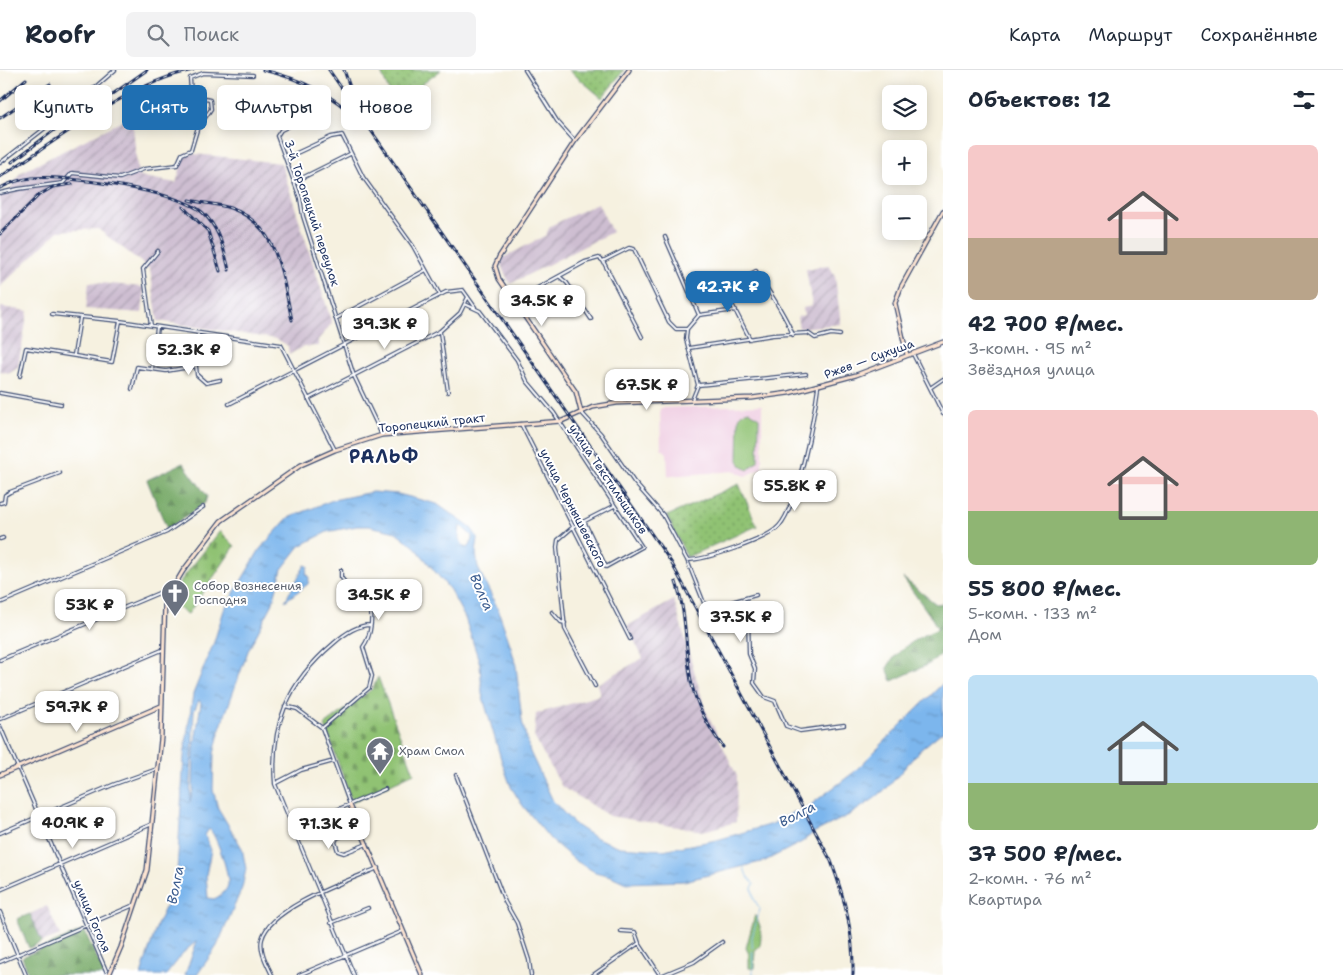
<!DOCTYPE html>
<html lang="ru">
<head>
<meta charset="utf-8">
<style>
	body { margin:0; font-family:"Shantell Sans",sans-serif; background:#f2f2f3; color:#1f2937; height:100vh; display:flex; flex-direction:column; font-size:19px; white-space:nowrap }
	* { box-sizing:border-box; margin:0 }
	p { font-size:16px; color:#747a83 }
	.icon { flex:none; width:28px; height:28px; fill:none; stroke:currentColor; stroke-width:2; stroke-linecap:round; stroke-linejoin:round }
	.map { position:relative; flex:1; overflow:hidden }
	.side { display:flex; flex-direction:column; background:#fff; width:400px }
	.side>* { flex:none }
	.top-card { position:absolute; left:15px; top:15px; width:475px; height:45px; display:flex; gap:10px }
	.fabs { position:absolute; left:882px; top:15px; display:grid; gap:10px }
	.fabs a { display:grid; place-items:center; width:45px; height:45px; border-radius:8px; background:#fff; box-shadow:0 2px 12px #0003; font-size:25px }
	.price { position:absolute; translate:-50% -42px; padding:0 11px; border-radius:10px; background:#fff; color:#222; font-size:16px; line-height:32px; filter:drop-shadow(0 1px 2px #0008) }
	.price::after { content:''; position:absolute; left:50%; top:30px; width:15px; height:11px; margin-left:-8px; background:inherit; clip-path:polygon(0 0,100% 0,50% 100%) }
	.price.current { background:#1f6fb2; color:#fff }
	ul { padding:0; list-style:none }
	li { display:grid; align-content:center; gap:10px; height:265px; padding:0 25px }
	li span { display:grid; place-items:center; height:155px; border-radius:8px; color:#555 }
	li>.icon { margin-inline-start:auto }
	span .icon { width:90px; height:90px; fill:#fffc; stroke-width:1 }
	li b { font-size:21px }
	h2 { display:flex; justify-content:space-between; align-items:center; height:60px; padding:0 25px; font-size:21px }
	.pill { padding:0 18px; border-radius:8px; background:#fff; box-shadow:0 2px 12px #0003; font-size:18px; line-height:45px }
	.pill.current { background:#1f6fb2; color:#fff }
	header { display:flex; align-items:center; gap:30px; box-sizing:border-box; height:70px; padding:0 25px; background:#fff; border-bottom:1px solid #e0e1e3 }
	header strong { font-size:24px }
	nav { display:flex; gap:28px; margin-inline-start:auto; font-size:18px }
	.search { width:350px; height:45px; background:#f2f2f3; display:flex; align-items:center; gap:12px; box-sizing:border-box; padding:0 18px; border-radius:8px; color:#747a83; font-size:19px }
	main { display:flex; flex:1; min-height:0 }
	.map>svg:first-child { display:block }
	.built { fill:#f0d0e4 }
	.industrial { fill:url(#industrial-furrows) }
	.green { fill:#90c273; stroke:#567868 }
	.forest { fill:url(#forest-firs); stroke:#486c62 }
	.cemetery { fill:url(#cemetery-stones); stroke:#567868 }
	.garden { fill:url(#garden-dots); stroke:#567868 }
	.water { fill:url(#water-ripples); stroke:#4c72a6; fill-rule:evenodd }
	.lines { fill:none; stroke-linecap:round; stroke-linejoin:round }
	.stream { stroke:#7cb6ed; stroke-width:1 }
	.street-casing { stroke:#3c4c72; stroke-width:4.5 }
	.secondary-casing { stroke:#3c4c72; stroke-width:5.5 }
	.street { stroke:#fff; stroke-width:2 }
	.secondary { stroke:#fde4d1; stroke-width:3 }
	.rail-casing { stroke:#1b2f5e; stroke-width:3 }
	.rail { stroke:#fff; stroke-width:1; stroke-dasharray:4; stroke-linecap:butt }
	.labels { text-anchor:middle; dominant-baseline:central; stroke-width:4; stroke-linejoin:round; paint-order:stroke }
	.street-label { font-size:12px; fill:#1b2f5e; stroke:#fff }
	.worship-label { font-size:12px; fill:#5b616d; stroke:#fff; text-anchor:start }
	.water-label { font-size:14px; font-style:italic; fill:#3d5e90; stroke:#fff }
	.district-label { font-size:18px; font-weight:bold; letter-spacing:1px; fill:#1b2f5e; stroke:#fff }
</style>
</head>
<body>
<header>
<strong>Roofr</strong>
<div class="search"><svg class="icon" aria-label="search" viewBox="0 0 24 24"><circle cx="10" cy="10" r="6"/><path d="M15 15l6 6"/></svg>Поиск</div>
<nav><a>Карта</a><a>Маршрут</a><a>Сохранённые</a></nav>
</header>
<main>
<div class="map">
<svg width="943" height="905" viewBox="0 0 943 905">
	<defs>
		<pattern id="industrial-furrows" width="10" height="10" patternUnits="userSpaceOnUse" patternTransform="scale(1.25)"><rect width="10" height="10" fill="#cebed1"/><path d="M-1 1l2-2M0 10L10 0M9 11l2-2" fill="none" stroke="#a69bad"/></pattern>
		<pattern id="forest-firs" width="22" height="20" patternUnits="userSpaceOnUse" patternTransform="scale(1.25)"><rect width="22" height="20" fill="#74a865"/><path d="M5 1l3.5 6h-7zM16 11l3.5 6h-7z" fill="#5e8956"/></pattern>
		<pattern id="cemetery-stones" width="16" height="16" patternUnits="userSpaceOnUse" patternTransform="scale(1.25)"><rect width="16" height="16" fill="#90c273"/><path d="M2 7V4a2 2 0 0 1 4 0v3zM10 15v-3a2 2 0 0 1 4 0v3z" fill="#759e62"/></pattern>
		<pattern id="garden-dots" width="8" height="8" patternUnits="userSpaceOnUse" patternTransform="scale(1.25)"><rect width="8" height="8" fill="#90c273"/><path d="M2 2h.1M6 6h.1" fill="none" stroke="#759e62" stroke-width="1.8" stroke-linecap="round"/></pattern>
		<pattern id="water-ripples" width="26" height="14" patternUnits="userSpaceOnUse" patternTransform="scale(1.25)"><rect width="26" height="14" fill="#7cb6ed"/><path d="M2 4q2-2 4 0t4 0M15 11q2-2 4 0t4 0" fill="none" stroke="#6594c3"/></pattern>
	</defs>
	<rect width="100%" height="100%" fill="#fff"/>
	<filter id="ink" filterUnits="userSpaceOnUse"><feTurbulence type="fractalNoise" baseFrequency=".02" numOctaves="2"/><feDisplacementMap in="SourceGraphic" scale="10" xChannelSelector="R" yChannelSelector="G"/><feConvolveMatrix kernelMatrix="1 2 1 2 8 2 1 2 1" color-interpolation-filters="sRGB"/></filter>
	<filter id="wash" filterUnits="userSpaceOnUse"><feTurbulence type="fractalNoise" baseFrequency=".0096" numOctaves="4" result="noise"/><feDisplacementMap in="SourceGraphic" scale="20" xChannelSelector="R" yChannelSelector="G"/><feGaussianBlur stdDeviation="1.12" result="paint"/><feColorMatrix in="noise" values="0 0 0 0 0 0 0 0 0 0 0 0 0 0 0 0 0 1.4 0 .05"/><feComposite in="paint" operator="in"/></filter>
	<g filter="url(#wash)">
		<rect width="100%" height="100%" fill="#f6f1e0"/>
		<path class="built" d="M762,335V398L745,406L735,401L668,406L667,383L661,378L660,338Z"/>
		<path class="industrial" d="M132,46L138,106L176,113L185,83L281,93L332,253L318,270V276L302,277L289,285L288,276L277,269L158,251L150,199L98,159L58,161L0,217V125L9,121L20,103Z
			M598,133L612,162L510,214L501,195L503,188L546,165L550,156Z
			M829,195L835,206L841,254L799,258L797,247L804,245L803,238L812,236L806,199Z
			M89,212L143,217L144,226L142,243L86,239Z
			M1,237L28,241L18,297L9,303L0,301Z
			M674,530L705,639L737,706L736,752L703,761L609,746L562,717L534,667L536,644L600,625L597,614L643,588L627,556Z
			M47,836L60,865L42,872L30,844Z"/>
		<path class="green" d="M749,341L759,348L758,391L748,400L741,396L738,390L739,348L742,343Z
			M755,845C761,855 762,864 760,876L755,880L754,899L749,898V884L746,878Z"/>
		<path class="forest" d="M183,393L207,426L205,433L167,459L147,410Z
			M903,508L936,534L943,533V583L929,594L892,611L887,598C899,577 916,568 938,559L931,547Z
			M30,844L42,872L29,878L17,849Z
			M84,860L105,905H29L22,887Z"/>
		<path class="cemetery" d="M220,461L235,476L188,544L169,533L182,509Z
			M378,607L414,703L352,732L325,655L372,619Z"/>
		<path class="garden" d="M380,0H441L395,35Z
			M569,0H624L602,28Z
			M739,414L757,456L687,487L667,446Z"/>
		<path class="water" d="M372,422L398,424L437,434L471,458L478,468L476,483L478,498L497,537L511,577L516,596L522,651L530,682L553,731L574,754L594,767L620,777L663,780L717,770L772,754L794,742L803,743L813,733L853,703L943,613V661L920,680L888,717L875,728L851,744L813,763L802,772L765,791L684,811L626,813L611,806L595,802L576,791L551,770L523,736L511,717L501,689L482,624L480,594L465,548L450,520L415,477L396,462L369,456H357L327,462L300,476L282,499L272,535L248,581L220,659L214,684L213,720L218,738L242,778L246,799L242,818L217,876L197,905H185L197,871L186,880L166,905H141L157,855L172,823L177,802L184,686L193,624L214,572L224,540L260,479L288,448L333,430ZM460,455L472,466L471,474L468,478L464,477L459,468ZM199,630L201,633L194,678L193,720L190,731L194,641ZM209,759C216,763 230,806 228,815C226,822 220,826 214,829L208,828L206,805L211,780L205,765Z
			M305,495L308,496L306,503L309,508L308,514L285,531Z"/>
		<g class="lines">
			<path class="stream" d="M744,798L747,806L754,814L752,818L754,829L760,839L752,867L753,905"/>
		</g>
	</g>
	<g filter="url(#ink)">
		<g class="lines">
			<g class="street-casing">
				<path id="street" d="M525,0L557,51L575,71
					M308,47L281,60L277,66L300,128L303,146L354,306L382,365
					M286,88L331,67L342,65L363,107L413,176L440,225
					M0,93L71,38L115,0
					M294,112L350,84
					M0,123L18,119L63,113L72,103L120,108L144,99L177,95L182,84L191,80L197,60L211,39L210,30L196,27L191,23L190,8L203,3L253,5
					M665,167L699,245L687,259L686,269L698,315L692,330
					M603,191L629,178L634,179L669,252L676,259H687
					M560,207L567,213L591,249
					M719,209L750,269
					M724,218L756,201C769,223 784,241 793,265
					M514,231L585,192L599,188L603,191L642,267
					M465,234L480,241L517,290L527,311L554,343L642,477L606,497L584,451
					M52,244L120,251L281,275L335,380
					M699,245L736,240
					M337,248L426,200
					M151,256L143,199L158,181
					M440,262L448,322
					M689,278L773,265L808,263L815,268L831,264L840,265
					M913,284L943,344
					M74,285L80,248
					M196,296L198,263
					M152,299L157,257
					M20,306L26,278L112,292L120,251
					M699,315L806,304
					M930,318L943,309
					M132,319L137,297L166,301L196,296L197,305L206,313L220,310
					M0,323L61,334
					M308,329L440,261L460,243L468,227
					M229,334L446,222L463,220L475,237
					M581,342L601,364L634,412L663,445L687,490L704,533L710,538L756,525
					M521,354L630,569
					M0,433L4,432L5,425L10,422L60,403
					M0,469L3,468
					M687,490C705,490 767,470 779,456C798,435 814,347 818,317
					M743,529L748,547L749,584L755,599L754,613L764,627L775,631L786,656L800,661L844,655
					M0,533L167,462L203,437
					M552,542L561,552L565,553
					M0,590L173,517
					M595,616L565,559L557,477L558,470L573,457L614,436
					M285,636L297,639L321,657
					M0,649L162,580
					M0,656L108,905
					M322,658L369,618L372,606L363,577C372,565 373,545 369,532L361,530L352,534L342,530L347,521V515L341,507V500
					M322,658L350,735
					M456,705L505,832L517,853L529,890L531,905
					M276,713L301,700L334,691
					M360,758L337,768L335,772L338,781L344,783L367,774
					M293,759L385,719
					M0,763L115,714L157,699
					M353,766L361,762
					M0,820L152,754
					M0,842L26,905
					M331,853L368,838
					M621,861L635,862L639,873L660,905
					M0,892L134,835
					M272,905C267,894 259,881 262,869C270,837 350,810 378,798
					M299,905L403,861
					M354,905L275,714C270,655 288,612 333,574C343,565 356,555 370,555
					M593,905L639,873
					M663,905L694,892L722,872"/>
			</g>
			<g class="secondary-casing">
				<path id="secondary" d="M907,285L895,233L901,217L943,141
					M581,342L576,322L499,209L495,196L499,187L575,71L629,0
					M0,705L161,636
					M350,735L422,905
					M109,905L121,877L147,800L161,668L165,531L183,501L221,451L301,395L335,380L382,365L562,351L593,337L617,333L752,328L789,323L856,305L943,272"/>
			</g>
			<use href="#street" class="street"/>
			<use href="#secondary" class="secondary"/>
			<g class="rail-casing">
				<path id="rail" d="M263,0C298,8 331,23 357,49
					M329,0L671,492L831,791C845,829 854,864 853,905
					M344,0L353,26
					M0,31L26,9
					M0,48L50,14
					M70,54L147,0
					M12,92L74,45
					M0,107C57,71 128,13 193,0
					M0,118C10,113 21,109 32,108C66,105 178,121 202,142C219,157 224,179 229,200
					M189,130C202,133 217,134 230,138C279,154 282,207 292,250
					M183,137L208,161L220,201
					M0,164L39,125L53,117L72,114
					M676,512C687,544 685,578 691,611C696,635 709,658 723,677"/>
			</g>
			<use href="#rail" class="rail"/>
		</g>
	</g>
	<defs>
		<g id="church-pin" transform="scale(1.4375)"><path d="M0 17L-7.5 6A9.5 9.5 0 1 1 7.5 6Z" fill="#6b7280" stroke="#fff"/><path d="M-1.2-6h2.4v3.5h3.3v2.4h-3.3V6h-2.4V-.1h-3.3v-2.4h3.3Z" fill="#fff"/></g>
		<g id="temple-pin" transform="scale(1.4375)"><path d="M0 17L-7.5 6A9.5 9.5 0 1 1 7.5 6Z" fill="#6b7280" stroke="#fff"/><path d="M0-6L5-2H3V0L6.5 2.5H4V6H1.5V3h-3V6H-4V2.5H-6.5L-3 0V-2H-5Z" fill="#fff"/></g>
	</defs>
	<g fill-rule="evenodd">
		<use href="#church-pin" x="175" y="523"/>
		<use href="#temple-pin" x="380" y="681"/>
	</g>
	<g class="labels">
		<g class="street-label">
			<text transform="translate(312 143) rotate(72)">3-й Торопецкий переулок</text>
			<text transform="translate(869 289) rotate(-20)">Ржев — Сухуша</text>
			<text transform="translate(432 353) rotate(-6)">Торопецкий тракт</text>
			<text transform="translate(608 409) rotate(56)">улица Текстильщиков</text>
			<text transform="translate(573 438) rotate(63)">улица Чернышевского</text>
			<text transform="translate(92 846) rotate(67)">улица Гоголя</text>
		</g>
		<g class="worship-label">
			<text x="194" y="516">Собор Вознесения<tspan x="194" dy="14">Господня</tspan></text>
			<text x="399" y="681">Храм Смол</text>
		</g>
		<g class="water-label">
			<text transform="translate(482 522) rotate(66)">Волга</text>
			<text transform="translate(797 744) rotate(-27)">Волга</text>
			<text transform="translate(175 815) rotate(-79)">Волга</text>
		</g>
		<g class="district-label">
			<text x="384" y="387">РАЛЬФ</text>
		</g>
	</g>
</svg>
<div class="fabs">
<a><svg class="icon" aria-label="layers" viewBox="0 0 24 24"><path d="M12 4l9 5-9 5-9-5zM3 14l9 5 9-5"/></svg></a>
<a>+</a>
<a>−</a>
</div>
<b class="price current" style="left:728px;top:243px">42.7K ₽</b>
<b class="price" style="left:542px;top:257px">34.5K ₽</b>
<b class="price" style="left:385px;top:280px">39.3K ₽</b>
<b class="price" style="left:189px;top:306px">52.3K ₽</b>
<b class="price" style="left:647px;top:341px">67.5K ₽</b>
<b class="price" style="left:795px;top:442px">55.8K ₽</b>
<b class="price" style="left:379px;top:551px">34.5K ₽</b>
<b class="price" style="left:90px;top:561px">53K ₽</b>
<b class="price" style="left:741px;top:573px">37.5K ₽</b>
<b class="price" style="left:77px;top:663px">59.7K ₽</b>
<b class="price" style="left:73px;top:779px">40.9K ₽</b>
<b class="price" style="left:329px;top:780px">71.3K ₽</b>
<div class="top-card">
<a class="pill">Купить</a>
<a class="pill current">Снять</a>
<a class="pill">Фильтры</a>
<a class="pill">Новое</a>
</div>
</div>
<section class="side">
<h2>Объектов: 12<svg class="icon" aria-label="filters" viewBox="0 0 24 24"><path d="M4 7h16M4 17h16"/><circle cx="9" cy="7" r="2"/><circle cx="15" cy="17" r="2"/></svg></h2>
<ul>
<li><span style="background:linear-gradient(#f6c9c9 60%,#b9a48a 0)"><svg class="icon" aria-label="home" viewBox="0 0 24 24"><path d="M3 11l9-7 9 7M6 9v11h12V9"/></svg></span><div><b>42 700 ₽/мес.</b><p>3-комн. · 95 m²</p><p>Звёздная улица</p></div></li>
<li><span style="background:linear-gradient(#f6c9c9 65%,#8fb573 0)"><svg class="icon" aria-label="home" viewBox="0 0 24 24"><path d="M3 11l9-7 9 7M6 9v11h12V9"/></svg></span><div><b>55 800 ₽/мес.</b><p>5-комн. · 133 m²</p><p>Дом</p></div></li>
<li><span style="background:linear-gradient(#bfe0f5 70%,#8fb573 0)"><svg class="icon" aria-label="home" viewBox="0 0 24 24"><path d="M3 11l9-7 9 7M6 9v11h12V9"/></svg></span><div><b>37 500 ₽/мес.</b><p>2-комн. · 76 m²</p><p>Квартира</p></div></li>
</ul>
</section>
</main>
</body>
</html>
